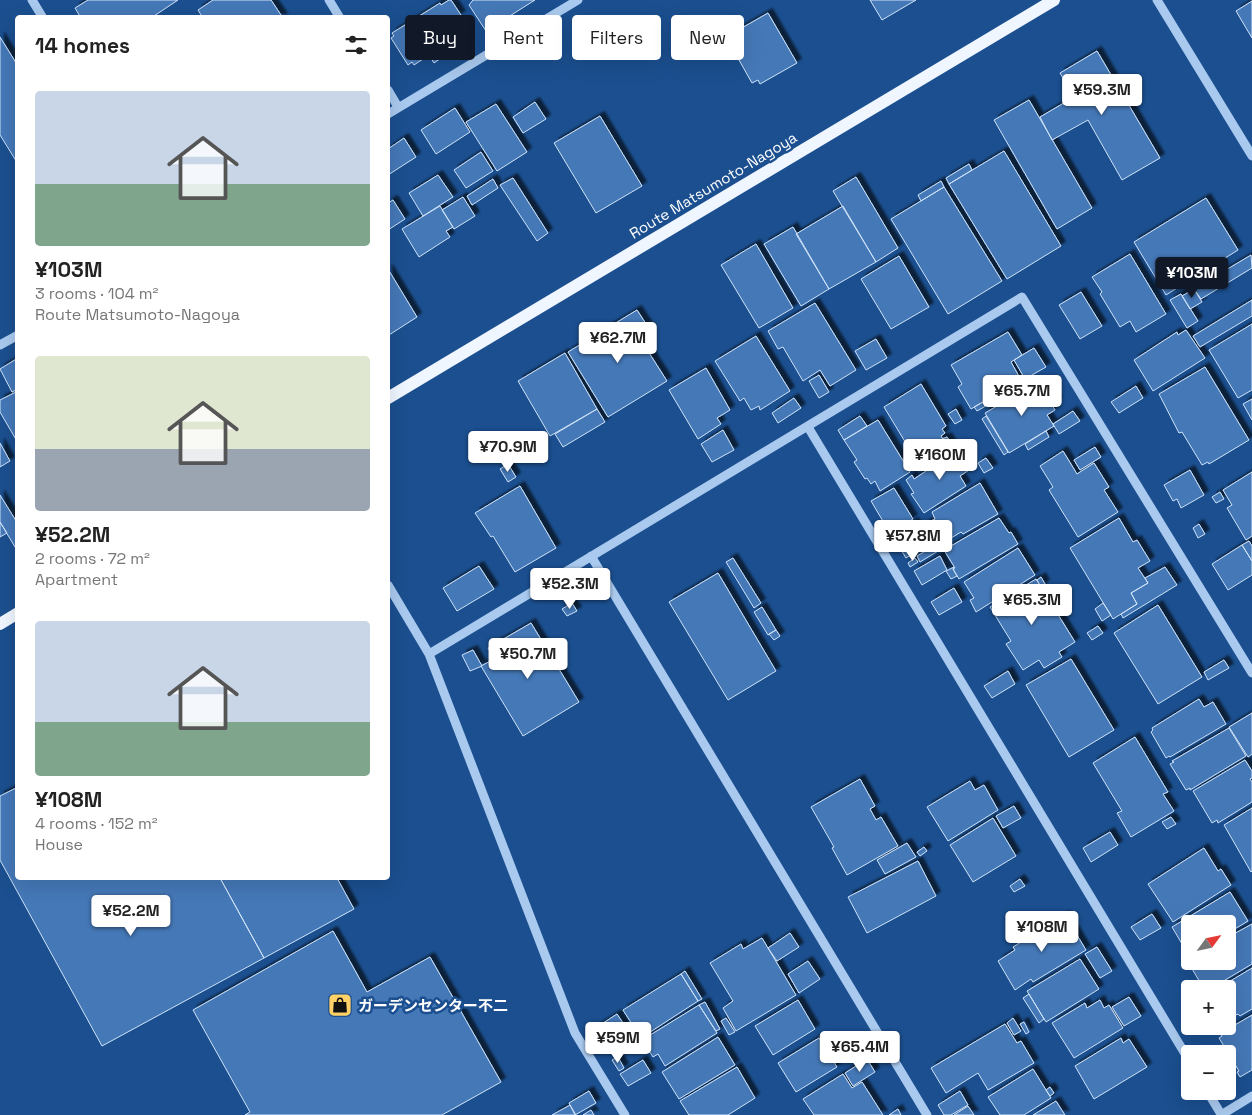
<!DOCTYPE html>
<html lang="en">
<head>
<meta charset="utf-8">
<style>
	body { margin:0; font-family:"Space Grotesk","Noto Sans JP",sans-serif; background:#f2f2f2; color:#222; height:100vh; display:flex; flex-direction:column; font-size:19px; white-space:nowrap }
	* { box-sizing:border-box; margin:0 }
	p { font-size:16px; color:#767676 }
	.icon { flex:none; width:28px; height:28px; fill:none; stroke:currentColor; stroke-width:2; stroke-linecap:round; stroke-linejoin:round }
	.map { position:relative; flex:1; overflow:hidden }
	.details { position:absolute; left:15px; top:15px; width:375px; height:865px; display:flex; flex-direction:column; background:#fff; border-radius:5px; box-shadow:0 5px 20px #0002 }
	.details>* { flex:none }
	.guide { position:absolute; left:405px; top:15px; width:475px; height:45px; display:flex; gap:10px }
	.needle { width:32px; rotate:57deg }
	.controls { position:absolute; left:1181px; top:915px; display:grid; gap:10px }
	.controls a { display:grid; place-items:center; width:55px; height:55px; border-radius:5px; background:#fff; box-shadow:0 5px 20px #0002; font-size:25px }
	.price { position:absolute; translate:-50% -42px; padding:0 11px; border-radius:5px; background:#fff; color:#222; font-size:16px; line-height:32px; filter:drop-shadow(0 1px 2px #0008) }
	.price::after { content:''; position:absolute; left:50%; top:30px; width:15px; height:11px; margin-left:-8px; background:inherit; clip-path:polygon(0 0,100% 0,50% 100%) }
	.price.active { background:#111827; color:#fff }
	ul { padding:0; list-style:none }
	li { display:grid; align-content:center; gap:10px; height:265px; padding:0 20px }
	li span { display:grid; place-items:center; height:155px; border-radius:5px; color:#555 }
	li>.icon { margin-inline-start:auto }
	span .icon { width:90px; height:90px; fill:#fffc; stroke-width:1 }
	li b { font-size:21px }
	h2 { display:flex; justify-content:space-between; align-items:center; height:60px; padding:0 20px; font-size:21px }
	.chip { padding:0 18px; border-radius:5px; background:#fff; box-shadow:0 5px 20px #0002; font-size:18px; line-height:45px }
	.chip.active { background:#111827; color:#fff }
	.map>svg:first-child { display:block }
	.building { fill:#4478b7; stroke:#cfe3fa; filter:url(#shadow) }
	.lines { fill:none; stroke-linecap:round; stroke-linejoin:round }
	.minor { stroke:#a9c9ee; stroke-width:9 }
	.major { stroke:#f0f6ff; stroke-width:12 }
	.labels { text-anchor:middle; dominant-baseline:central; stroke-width:5; stroke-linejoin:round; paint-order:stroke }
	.street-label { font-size:15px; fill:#fff; stroke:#1b4f8f }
	.poi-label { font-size:15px; font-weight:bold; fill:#fff; stroke:#1b4f8f; text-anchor:start }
</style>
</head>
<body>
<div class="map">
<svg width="1252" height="1115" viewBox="0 0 1252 1115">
	<defs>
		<filter id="shadow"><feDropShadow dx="4.5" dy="-4.5" stdDeviation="1" flood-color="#0009"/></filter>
	</defs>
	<rect width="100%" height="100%" fill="#1b4f8f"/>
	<path class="building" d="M88,0H178L151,18H81L75,8Z
		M213,0H271L283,18H203L198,10Z
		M449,0H451L461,15L451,21L460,35L458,36L461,42L456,46L457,47L434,63L429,55L414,65L412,62L408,65L391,38L394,36L392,33L440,3L441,5Z
		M473,0H535L486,31L469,5Z
		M870,0H916L882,20Z
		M1252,1V38L1236,11Z
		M768,13L797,63L760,84L758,80L752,83L726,37Z
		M0,37L18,66V164L0,135Z
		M1097,51L1160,158L1122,180L1088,120L1052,140L1040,117L1074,97L1060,73Z
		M1029,100L1092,208L1057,229L994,120Z
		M535,102L546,119L523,133L513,117Z
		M496,104L527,152L497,171L466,122Z
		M455,108L470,132L436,154L421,130Z
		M600,116L642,186L596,213L554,143Z
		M404,138L416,157L388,175V149Z
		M1004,151L1061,246L1007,279L949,184Z
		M481,152L493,171L466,188L454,170Z
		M969,164L972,170L949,184L946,178Z
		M438,175L453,197L423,216L409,193Z
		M856,177L898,248L876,262L833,191Z
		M513,178L548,233L537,241L500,185Z
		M493,179L498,188L472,205L467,196Z
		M941,181L944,187L921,201L918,195Z
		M944,187L1002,281L948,314L891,219Z
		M463,197L475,216L454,229L442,210Z
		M1206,198L1238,250L1166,295L1134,242Z
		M393,200L405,219L388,230V203Z
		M440,206L453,227L446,231L450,237L419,257L402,229Z
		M843,206L876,262L829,289L796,234Z
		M793,227L829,289L801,306L764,244Z
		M756,244L793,308L759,328L721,265Z
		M1130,254L1166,314L1136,332L1130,321L1120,327L1100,294L1102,292L1092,277Z
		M1251,255L1252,268L1201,299L1194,289Z
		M899,256L929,307L891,329L861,279Z
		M1209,268L1212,273L1194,284L1191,278Z
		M388,269L417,317L389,335L388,333Z
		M1194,289L1202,302L1190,309L1182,296Z
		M1081,292L1102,326L1080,339L1059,305Z
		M1181,294L1198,321L1187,328L1170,300Z
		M1252,300V316L1200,347L1193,336Z
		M815,303L856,370L830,386L820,370L803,381L783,347L778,349L768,331Z
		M637,310L650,330L639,337L667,381L608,417L568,352Z
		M1252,324V390L1238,398L1209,350Z
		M1186,330L1205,358L1153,391L1134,360L1177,332L1178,335Z
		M1008,332L1022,355L1011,362L1021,380L971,409L958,387L962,384L951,365Z
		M756,336L790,391L760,410L759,406L751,410L744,398L740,401L715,361Z
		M876,339L887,358L866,370L855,351Z
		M1034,348L1046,367L1025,379L1014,360Z
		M565,353L597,409L550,436L518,381Z
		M18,358V389L12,392L0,369Z
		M1205,367L1249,440L1209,464L1208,462L1202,465L1182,432L1179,433L1159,394Z
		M706,368L730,410L717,418L721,424L698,439L669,390Z
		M819,375L829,392L819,398L809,381Z
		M1038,382L1055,410L1047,415L1054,426L1009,453L985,413Z
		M921,384L946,426L942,429L945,433L941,436L950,451L921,468L884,407Z
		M1136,386L1143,398L1119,413L1111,402Z
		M1049,387L1057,401L1051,405L1043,391Z
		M18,391V443L0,412V400Z
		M1000,392L1003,396L977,411L974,407Z
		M794,398L801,408L778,423L772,413Z
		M1252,399V420L1243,404Z
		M597,409L605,422L563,447L555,434Z
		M956,409L962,420L955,424L948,414Z
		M1073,411L1080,421L1059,434L1053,424Z
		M860,416L867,426L844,440L838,430Z
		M986,416L1008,452L1004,455L982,419Z
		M878,420L910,472L880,491L875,481L871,484L867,478L865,479L854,462L857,460L844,440Z
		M723,430L734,450L712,462L701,444Z
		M1046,431L1049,437L1028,450L1025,444Z
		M947,437L953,446L949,449L942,439Z
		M0,443L10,461L0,467Z
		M1095,447L1101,457L1080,470L1074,460Z
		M959,449L972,468L960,476L966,486L924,513L911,494L914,493L906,480L912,475L914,479Z
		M1063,451L1077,474L1094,463L1109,487L1104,490L1118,512L1078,537L1049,490L1053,487L1040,466Z
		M986,458L993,468L984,473L978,463Z
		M508,464L516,477L508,482L500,469Z
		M1190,470L1204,495L1181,508L1177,499L1173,501L1164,485Z
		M1252,472V536L1246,540L1227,508L1232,505L1223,490Z
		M980,483L998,514L963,534L961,532L938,546L925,524L935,519L932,512Z
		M520,486L556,548L515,572L493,536L491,537L475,513Z
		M894,488L913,519L890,533L871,501Z
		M1220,492L1224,499L1216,503L1212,497Z
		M0,495L18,524V552L0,522Z
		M999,518L1009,533L1011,532L1018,544L959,579L953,569L955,568L944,550Z
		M1119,518L1133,542L1137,540L1150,561L1138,568L1148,583L1131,593L1137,604L1113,619L1070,548Z
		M0,522L7,533L0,537Z
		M914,522L928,545L906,558L892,535Z
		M1199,524L1205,534L1198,538L1193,528Z
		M1249,541L1252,546V561L1242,545Z
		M1242,545L1252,561V575L1228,590L1212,564Z
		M934,546L938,551L920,562L917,556Z
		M1018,548L1035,575L976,612L970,600L974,598L964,582Z
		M940,556L947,570L922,585L914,571Z
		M733,558L761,603L754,608L726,562Z
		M915,558L918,562L910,567L908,563Z
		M479,566L494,589L457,611L443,588Z
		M954,567L953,569L957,576L951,579L946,571Z
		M1165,567L1177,585L1123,618L1121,614L1137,604L1131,593L1148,583L1145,578Z
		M718,573L776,671L728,700L669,602Z
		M1041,577L1045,584L1041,587L1037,580Z
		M1036,579L1075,642L1059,652L1062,657L1044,668L1039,660L1023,670L1006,644L1011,641L990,607Z
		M954,588L962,602L939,615L931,602Z
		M572,603L577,611L567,616L562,609Z
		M1103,603L1111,615L1102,621L1095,609Z
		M1158,605L1202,677L1158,704L1114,633Z
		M762,607L776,630L768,635L754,612Z
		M531,623L579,702L523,736L481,666L494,659L488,648Z
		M1098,626L1103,633L1092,640L1087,633Z
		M776,630L780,636L774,640L769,634Z
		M473,650L482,666L470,671L462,655Z
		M1071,659L1114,730L1069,757L1026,685Z
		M1224,660L1229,668L1208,680L1204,672Z
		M1008,671L1015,684L992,698L984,686Z
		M1199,699L1204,707L1213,702L1226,724L1170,757L1169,756L1166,758L1151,732L1153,730L1152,728Z
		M1252,713V754L1248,757L1229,727Z
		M1229,728L1246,756L1190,790V788L1186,790L1170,764L1174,762L1172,761Z
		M1135,737L1168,792L1163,794L1174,811L1131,837L1117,813L1122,811L1093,763Z
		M1245,760L1252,771V778L1250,779L1252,782V802L1218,823L1217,820L1212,823L1193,791Z
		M860,779L875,806L870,809L876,820L881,817L898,846L847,875L832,848L834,847L811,807Z
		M970,781L975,790L984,785L998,810L948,841L927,807Z
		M18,787V878H220L264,958L102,1046L0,860V796Z
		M1014,806L1021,818L1003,828L996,816Z
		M1252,808V871L1251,872L1224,825Z
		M1171,817L1176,824L1167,829L1162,822Z
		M993,818L1016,856L973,882L950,845Z
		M1110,832L1118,845L1091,862L1083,848Z
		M907,843L916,857L885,874L877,860Z
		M924,847L927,851L920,856L917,852Z
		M1204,848L1218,871L1221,869L1231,885L1173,922L1148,884Z
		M918,861L936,896L867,933L848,897Z
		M220,878H337L354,909L264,958Z
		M1020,879L1025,886L1014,892L1010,886Z
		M1230,892L1248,921L1228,933V924H1190V946L1185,949L1172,927Z
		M1152,914L1161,928L1140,940L1131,927Z
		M1065,915L1086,950L1033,982L1031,979L1015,990L998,961L1015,950L1013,947Z
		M1252,924V964L1210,989H1204L1188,962L1190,961H1228V949L1235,944L1230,936Z
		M333,931L367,992L430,957L501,1082L442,1115H245L250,1112L193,1010Z
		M790,933L799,947L777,961L768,948Z
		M762,938L796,995L736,1031L723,1008L733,1001L710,963L741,944L743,949Z
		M1097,947L1112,971L1100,978L1085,954Z
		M1080,959L1099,989L1046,1022L1027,991Z
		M808,961L820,979L799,993L788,974Z
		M1252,968V1009L1240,1016L1238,1014L1232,1017L1228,1009V989H1223L1222,986Z
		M685,971L702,999L698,1001L681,974Z
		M681,974L698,1001L641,1038L623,1010Z
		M1029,994L1044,1019L1039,1023L1023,998Z
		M1129,997L1141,1016L1124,1026L1112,1007Z
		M798,1000L815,1029L773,1055L755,1026Z
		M1100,1000L1104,1008L1109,1005L1123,1028L1074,1058L1052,1023L1085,1003L1087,1008Z
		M705,1002L720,1029L716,1031L699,1005Z
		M699,1005L717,1033L665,1066L658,1054L653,1057L642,1040Z
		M617,1014L625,1026L601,1042L594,1029Z
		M1252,1015V1070L1240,1077L1237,1072L1239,1071L1219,1038L1222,1036L1221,1033Z
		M726,1018L735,1032L729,1035L721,1021Z
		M1013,1018L1021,1031L1014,1035L1007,1023Z
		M1024,1022L1029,1032L1026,1034L1020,1024Z
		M1005,1024L1017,1043L1021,1041L1034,1063L988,1090L978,1073L946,1093L931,1068Z
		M718,1037L735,1065L679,1099L662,1072Z
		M819,1038L837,1067L796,1092L778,1063Z
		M1121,1038L1123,1043L1129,1039L1147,1067L1094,1099L1075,1066Z
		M618,1057L624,1068L619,1071L612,1060Z
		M867,1059L875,1072L853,1086L845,1073Z
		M643,1060L651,1073L628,1086L620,1074Z
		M737,1067L755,1098L728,1115H689L680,1101Z
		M1033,1069L1051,1098L1024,1115H1000L988,1097Z
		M843,1074L852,1088L862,1082L883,1115H814L803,1099Z
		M1050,1087L1054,1093L1050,1096L1046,1090Z
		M589,1091L596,1103L575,1115L569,1103Z
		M960,1091L968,1105L951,1115H944L938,1105Z
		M1056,1101L1065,1115H1033Z
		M570,1105L576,1115H552Z
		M968,1106L974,1115H954Z
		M898,1109L901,1115H889Z
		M591,1110L594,1115H583Z"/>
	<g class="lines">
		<path class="minor" d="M32,0L43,18
			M329,0L340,18
			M1157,0L1252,156
			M388,90L398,107
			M388,114L578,0
			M0,345L18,335
			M808,427L1190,1062
			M591,556L927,1115
			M388,585L429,654L575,1033L625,1115
			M429,654L1022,297L1252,673
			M1207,1091L1221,1114
			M1221,1115L1252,1096"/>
		<path class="major" d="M388,398L1054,0
			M0,624L18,613"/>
	</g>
	<defs>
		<g id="shop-square" transform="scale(1.25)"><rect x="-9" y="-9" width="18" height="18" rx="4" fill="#ffd166" stroke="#1b4f8f"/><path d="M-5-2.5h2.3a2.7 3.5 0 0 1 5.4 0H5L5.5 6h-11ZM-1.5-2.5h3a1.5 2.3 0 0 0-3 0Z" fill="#111"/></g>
	</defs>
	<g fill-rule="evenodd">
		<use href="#shop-square" x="340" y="1005"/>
	</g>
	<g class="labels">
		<g class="street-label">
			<text transform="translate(713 185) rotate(-31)">Route Matsumoto-Nagoya</text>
		</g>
		<g class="poi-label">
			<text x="358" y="1005">ガーデンセンター不二</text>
		</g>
	</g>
</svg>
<div class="controls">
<a><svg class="needle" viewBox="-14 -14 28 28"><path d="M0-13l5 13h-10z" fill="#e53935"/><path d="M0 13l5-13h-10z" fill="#767676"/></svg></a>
<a>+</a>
<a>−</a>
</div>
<b class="price" style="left:1102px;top:116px">¥59.3M</b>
<b class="price active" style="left:1192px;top:299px">¥103M</b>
<b class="price" style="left:618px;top:364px">¥62.7M</b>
<b class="price" style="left:1022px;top:417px">¥65.7M</b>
<b class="price" style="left:508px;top:473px">¥70.9M</b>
<b class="price" style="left:940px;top:481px">¥160M</b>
<b class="price" style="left:913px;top:562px">¥57.8M</b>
<b class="price" style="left:570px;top:610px">¥52.3M</b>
<b class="price" style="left:1032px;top:626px">¥65.3M</b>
<b class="price" style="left:528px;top:680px">¥50.7M</b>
<b class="price" style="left:131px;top:937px">¥52.2M</b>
<b class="price" style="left:1042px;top:953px">¥108M</b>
<b class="price" style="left:618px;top:1064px">¥59M</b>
<b class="price" style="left:860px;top:1073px">¥65.4M</b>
<div class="guide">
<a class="chip active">Buy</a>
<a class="chip">Rent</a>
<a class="chip">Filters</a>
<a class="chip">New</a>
</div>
<section class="details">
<h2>14 homes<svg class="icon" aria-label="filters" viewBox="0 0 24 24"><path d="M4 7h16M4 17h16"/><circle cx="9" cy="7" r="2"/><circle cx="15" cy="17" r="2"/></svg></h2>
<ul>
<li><span style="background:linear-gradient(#c9d6e8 60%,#7fa58c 0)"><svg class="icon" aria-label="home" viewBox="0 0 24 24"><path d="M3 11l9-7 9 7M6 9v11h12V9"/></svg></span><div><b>¥103M</b><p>3 rooms · 104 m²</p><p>Route Matsumoto-Nagoya</p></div></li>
<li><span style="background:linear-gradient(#dfe7d0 60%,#9aa5b1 0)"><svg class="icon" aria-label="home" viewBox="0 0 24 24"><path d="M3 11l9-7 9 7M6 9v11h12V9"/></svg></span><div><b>¥52.2M</b><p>2 rooms · 72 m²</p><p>Apartment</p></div></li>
<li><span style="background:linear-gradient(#c9d6e8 65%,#7fa58c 0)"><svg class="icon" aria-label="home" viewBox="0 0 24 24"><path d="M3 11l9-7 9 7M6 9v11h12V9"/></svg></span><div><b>¥108M</b><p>4 rooms · 152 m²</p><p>House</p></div></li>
</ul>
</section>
</div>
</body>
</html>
